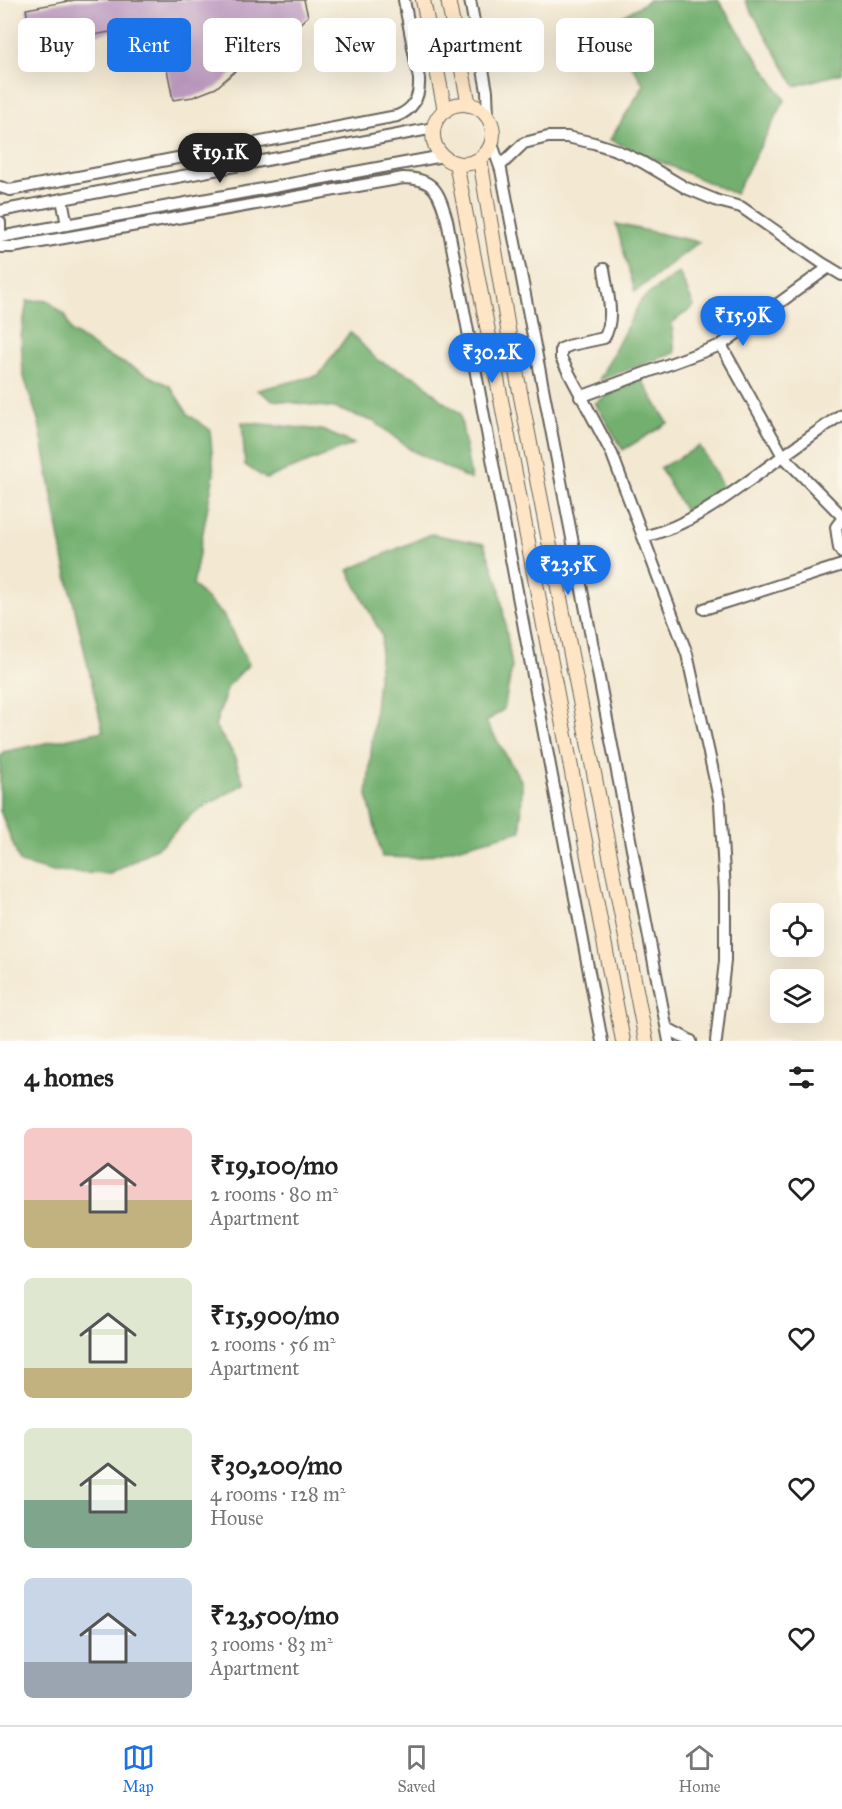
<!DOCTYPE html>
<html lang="en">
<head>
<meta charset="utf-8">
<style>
	body { margin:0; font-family:"IM FELL Great Primer",serif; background:#f6f6f6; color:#222; height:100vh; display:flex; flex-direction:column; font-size:22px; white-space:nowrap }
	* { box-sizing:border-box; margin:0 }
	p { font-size:20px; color:#767676 }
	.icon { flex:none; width:33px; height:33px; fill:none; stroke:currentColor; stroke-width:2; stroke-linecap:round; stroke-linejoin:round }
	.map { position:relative; height:1041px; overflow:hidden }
	.side { display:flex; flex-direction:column; background:#fff; flex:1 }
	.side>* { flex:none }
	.top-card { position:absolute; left:18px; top:18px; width:807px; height:54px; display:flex; gap:12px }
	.controls { position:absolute; left:770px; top:903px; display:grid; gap:12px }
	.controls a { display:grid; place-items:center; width:54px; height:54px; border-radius:9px; background:#fff; box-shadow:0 6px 24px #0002; font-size:30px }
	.price { position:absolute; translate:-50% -51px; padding:0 14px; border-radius:21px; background:#1a73e8; color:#fff; font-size:20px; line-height:39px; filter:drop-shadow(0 2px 3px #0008) }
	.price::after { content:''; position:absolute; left:50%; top:36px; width:18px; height:14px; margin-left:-9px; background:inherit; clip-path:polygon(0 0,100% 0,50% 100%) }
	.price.active { background:#222; color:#fff }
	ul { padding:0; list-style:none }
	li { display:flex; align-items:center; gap:18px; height:150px; padding:0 24px }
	li span { display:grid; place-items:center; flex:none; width:168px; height:120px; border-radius:9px; color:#555 }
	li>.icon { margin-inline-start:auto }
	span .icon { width:72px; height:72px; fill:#fffc; stroke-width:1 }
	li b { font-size:26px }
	h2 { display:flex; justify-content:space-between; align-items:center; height:72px; padding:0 24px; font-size:26px }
	.chip { padding:0 21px; border-radius:9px; background:#fff; box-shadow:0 6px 24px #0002; font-size:21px; line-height:54px }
	.chip.active { background:#1a73e8; color:#fff }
	.dock { display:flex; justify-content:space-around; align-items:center; height:84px; border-top:2px solid #e0e0e0; background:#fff; font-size:16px; color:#767676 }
	.dock a { display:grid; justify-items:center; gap:3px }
	.dock .active { color:#1a73e8 }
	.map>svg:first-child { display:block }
	.forest { fill:#73b06f; stroke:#486646; stroke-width:1.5 }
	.building { fill:#bd9ac1 }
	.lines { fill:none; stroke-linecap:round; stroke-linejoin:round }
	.street-casing { stroke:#67635b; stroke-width:14 }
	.secondary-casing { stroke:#67635b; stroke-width:16 }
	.street { stroke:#fff; stroke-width:10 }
	.secondary { stroke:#fde5c5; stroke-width:14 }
</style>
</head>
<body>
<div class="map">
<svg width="842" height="1041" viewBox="0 0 842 1041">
	<rect width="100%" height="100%" fill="#fbf7ec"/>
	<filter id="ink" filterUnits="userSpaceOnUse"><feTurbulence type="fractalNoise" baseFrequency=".0167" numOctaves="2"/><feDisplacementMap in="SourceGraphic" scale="12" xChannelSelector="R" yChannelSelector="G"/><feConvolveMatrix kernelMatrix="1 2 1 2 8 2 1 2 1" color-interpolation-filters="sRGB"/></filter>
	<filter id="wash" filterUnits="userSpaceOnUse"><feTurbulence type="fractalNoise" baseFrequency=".008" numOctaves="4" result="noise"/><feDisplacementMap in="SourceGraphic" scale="24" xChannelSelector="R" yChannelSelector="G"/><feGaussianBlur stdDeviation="1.35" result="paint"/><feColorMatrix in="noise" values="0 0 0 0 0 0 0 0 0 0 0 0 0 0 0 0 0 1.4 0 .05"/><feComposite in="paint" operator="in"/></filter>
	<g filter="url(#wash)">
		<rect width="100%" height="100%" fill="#f3e8d1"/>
		<path class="forest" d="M649,0H718L785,100L735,194L610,140L644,85L607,26Z
			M745,0H842V73L795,86Z
			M616,224L699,242L635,292Z
			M679,272L694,306L672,323L675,353L599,380L641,300Z
			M47,300L65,315L71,331L103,353L170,386L188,414L210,430L214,474L193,585L223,615L249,664L228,686L215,726L233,753L244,784L192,814L163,844L111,874L53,872L20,863L0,810V758L3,752L103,731L64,562L39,423L23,374L21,336L27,301Z
			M350,332L377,360L419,379L441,400L460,413L471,480L411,450L375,422L334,408L273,400L257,390L319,375Z
			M640,377L668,423L623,450L595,403Z
			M242,422L322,430L354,444L266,479L245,465Z
			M700,446L725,491L686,513L660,468Z
			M431,534L484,544L499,585L512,667L504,709L486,722L522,782L521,831L419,858L382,857L367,795L382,636L348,570Z"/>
		<g id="blocks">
			<path class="building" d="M75,0H304L308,16L292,31L275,41L261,45L236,43L249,57L233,73L216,88L193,97L173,100L158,23L88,36L90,45L34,55L26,9Z"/>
		</g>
	</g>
	<g filter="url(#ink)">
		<use href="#blocks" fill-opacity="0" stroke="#67635b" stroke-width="1.5"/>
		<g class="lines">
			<g class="street-casing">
				<path id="street" d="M470,0L487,91L488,117
					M492,144L501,170L669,1041
					M500,166L524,143L548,137H567L594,143L616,150L642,162L686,188L718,201L741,207L822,263L842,275
					M0,187L10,190L397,116C414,109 420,97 419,79L404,0
					M62,199L67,225
					M0,211L434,128
					M0,222V236
					M0,237L443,156
					M0,247H13L403,178C435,178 439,193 447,220L602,1041
					M604,269C607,291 616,318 604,338L571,345L561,349V358L612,454L687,654L720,803L725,892V961L716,1041
					M580,397L721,345
					M842,414L783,456L842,516
					M842,519L836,527L839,548L842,553
					M643,537C697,524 739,487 783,456L721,345L829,267
					M704,609L842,565
					M667,1028L691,1041"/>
			</g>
			<g class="secondary-casing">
				<path id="secondary" d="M423,0L445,111
					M448,0L469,105
					M433 134a30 30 0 1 1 60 0a30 30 0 1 1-60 0Z
					M480,159L509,335L646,1041
					M456,163L623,1041"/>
			</g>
			<use href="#street" class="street"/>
			<use href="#secondary" class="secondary"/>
		</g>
	</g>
</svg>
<div class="controls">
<a><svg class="icon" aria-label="locate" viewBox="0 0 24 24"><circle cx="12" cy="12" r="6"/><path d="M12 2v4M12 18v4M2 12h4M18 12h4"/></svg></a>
<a><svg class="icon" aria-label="layers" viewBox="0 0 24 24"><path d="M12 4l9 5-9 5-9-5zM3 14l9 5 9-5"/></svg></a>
</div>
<b class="price active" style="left:220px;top:184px">₹19.1K</b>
<b class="price" style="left:743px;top:347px">₹15.9K</b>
<b class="price" style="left:492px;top:384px">₹30.2K</b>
<b class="price" style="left:568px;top:596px">₹23.5K</b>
<div class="top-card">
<a class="chip">Buy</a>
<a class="chip active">Rent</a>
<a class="chip">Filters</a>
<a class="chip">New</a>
<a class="chip">Apartment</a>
<a class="chip">House</a>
</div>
</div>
<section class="side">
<h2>4 homes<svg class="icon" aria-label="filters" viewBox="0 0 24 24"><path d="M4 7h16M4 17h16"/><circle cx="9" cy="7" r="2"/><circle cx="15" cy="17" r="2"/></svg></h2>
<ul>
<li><span style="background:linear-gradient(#f6c9c9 60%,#c2b280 0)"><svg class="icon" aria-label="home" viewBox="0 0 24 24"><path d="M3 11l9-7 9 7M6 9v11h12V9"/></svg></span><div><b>₹19,100/mo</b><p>2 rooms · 80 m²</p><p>Apartment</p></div><svg class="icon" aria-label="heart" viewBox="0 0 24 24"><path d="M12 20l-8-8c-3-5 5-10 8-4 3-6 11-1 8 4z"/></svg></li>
<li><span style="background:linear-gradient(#dfe7d0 75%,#c2b280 0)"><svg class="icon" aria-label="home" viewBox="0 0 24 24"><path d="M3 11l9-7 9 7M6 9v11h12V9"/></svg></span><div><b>₹15,900/mo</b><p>2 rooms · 56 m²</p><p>Apartment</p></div><svg class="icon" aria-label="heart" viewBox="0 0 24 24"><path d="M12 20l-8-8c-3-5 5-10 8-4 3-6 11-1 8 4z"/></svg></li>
<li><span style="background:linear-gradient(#dfe7d0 60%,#7fa58c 0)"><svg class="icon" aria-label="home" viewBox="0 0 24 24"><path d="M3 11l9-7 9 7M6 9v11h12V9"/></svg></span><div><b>₹30,200/mo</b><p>4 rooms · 128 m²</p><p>House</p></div><svg class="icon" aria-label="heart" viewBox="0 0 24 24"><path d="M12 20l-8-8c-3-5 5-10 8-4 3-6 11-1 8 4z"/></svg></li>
<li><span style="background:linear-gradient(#c9d6e8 70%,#9aa5b1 0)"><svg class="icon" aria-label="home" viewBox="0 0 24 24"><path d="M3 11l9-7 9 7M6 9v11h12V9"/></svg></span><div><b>₹23,500/mo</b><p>3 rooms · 83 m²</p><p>Apartment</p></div><svg class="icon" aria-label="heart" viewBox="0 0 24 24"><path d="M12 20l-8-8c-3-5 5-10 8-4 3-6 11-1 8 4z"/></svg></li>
</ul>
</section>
<nav class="dock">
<a class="active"><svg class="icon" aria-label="map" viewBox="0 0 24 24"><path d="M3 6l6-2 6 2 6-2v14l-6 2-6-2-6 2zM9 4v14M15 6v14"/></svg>Map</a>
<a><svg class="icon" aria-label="saved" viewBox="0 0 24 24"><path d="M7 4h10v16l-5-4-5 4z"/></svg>Saved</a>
<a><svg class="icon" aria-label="home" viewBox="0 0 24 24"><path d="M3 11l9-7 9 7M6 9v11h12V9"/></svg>Home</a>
</nav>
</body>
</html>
